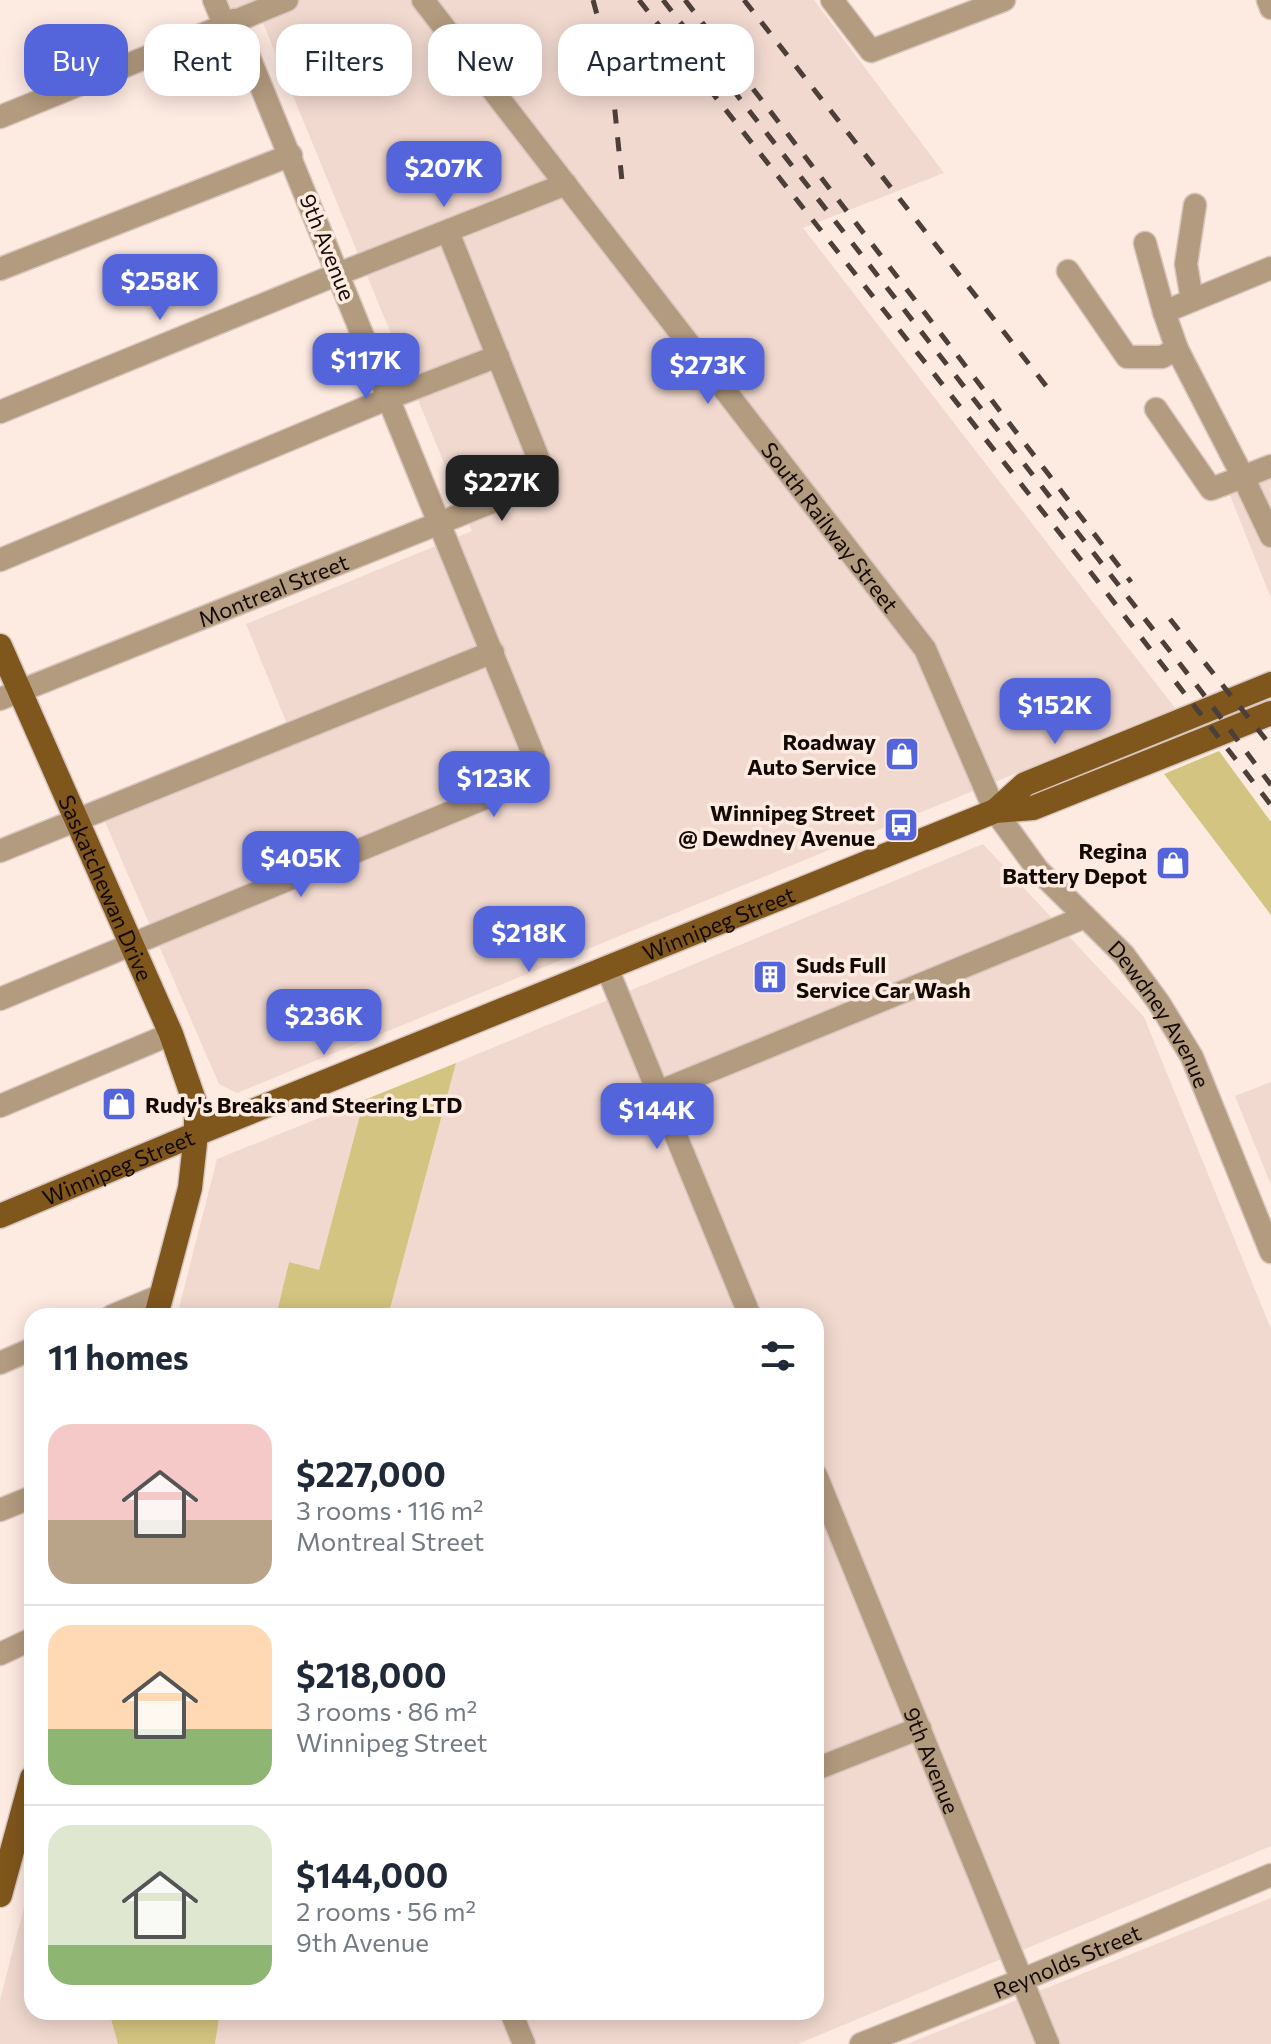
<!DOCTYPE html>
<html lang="en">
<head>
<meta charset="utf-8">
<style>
	body { margin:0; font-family:Commissioner,sans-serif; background:#f6f6f7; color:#1f2937; height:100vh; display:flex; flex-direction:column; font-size:30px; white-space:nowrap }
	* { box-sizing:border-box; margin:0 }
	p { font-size:26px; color:#747a83 }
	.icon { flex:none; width:44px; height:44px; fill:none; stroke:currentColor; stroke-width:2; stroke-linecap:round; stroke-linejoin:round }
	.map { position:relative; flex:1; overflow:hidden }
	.sheet { position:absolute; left:24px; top:1308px; width:800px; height:712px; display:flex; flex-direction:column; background:#fff; border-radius:24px; box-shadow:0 4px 20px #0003 }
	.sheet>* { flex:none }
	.hud { position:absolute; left:24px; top:24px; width:800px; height:72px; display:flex; gap:16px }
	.price { position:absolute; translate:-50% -68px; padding:0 18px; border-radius:16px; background:#5465db; color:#fff; font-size:26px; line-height:52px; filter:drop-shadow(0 2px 4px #0008) }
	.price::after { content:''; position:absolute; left:50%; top:48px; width:24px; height:18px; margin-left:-12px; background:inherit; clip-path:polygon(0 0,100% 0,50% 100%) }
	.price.on { background:#222; color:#fff }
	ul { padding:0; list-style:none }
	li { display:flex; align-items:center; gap:24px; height:200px; padding:0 24px }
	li+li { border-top:2px solid #e0e1e3 }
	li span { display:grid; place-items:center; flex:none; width:224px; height:160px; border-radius:24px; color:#555 }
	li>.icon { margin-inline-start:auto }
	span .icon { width:96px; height:96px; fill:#fffc; stroke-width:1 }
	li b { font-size:34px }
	h2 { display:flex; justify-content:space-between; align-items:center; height:96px; padding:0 24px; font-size:34px }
	.pill { padding:0 28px; border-radius:24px; background:#fff; box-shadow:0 4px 20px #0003; font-size:28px; line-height:72px }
	.pill.on { background:#5465db; color:#fff }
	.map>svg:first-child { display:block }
	.built { fill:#f1d9cf }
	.green { fill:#d3c581 }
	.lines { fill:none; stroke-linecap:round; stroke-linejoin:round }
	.minor-casing { stroke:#d8c6be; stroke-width:25 }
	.major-casing { stroke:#d8c6be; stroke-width:27 }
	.minor { stroke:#b39b7f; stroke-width:22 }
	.major { stroke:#7f561c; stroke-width:24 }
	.rail { stroke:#4c3f3a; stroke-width:5; stroke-dasharray:14 14; stroke-linecap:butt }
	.labels { text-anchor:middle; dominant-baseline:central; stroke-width:7; stroke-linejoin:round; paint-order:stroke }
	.street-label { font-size:22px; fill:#130905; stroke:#fdeae1 }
	.poi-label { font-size:22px; font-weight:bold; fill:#130905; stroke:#fdeae1; text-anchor:end }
</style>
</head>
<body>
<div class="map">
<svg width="1271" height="2044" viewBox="0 0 1271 2044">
	<rect width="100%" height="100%" fill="#fdeae1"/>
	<path class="built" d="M222,0H814L944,173L803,228L1175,708L237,1093L219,1084L99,808L290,731L246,624L472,531L254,1L227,12Z
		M1271,476V598L1229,493Z
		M983,844L1144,1017L1271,1329V1846L798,2044H215L220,2012H816V1316H388L456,1063Z
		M1271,1082V1185L1235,1096Z
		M364,1100L319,1271L289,1262L276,1316H177L217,1159Z
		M32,1876V2012H109L118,2044H0V2000Z
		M1271,1898V2044H907Z"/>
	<path class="green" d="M1219,751L1271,822V915L1164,774Z
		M456,1063L388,1316H276L289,1262L319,1270L364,1100Z
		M109,2012H220L215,2044H118Z"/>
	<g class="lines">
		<g class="minor-casing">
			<g id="minor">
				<path d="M214,0L224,24"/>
				<path id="s1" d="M423,0L925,649L995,811L1038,870L1124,955L1159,1003L1192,1057L1271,1252"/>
				<path d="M832,0L871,51L1004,0"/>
				<path d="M1268,0L1271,8"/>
				<path d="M0,117L287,0"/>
				<path d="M1145,243L1164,312"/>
				<path d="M0,269L291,155"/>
				<path d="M1068,271L1127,357H1162L1177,349"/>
				<path d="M1192,300L1186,264L1195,205"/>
				<path d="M1156,409L1211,489L1243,477L1177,349L1164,312L1271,268"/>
				<path d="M0,412L338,274L566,184"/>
				<path d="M1271,466L1243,477L1271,536"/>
				<path d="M0,560L389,398L498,356"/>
				<path id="s2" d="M0,699L547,480L448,232"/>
				<path d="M0,851L493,652"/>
				<path d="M607,968L750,1316"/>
				<path d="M0,999L519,784L534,756L234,20"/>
				<path d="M658,1092L1085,917"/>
				<path d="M0,1106L171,1034"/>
				<path d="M112,1316L162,1295"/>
				<path d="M0,1363L32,1349"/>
				<path id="s3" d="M816,1475L1048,2044"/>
				<path d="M0,1510L32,1497"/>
				<path d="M0,1654L32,1639"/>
				<path d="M816,1769L920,1728"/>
				<path d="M511,2012L524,2044"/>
				<path id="s4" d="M861,2044L1022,1980L1271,1875"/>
			</g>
		</g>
		<g class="major-casing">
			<g id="major">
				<path id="s5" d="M0,646L171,1034L196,1106V1134L190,1188L156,1316"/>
				<path d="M995,811L1025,784L1271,684"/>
				<path id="s6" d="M0,1216L196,1134L995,811L1033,808L1271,713"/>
				<path d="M0,1895L32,1778"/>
			</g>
		</g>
		<use href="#minor" class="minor"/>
		<use href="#major" class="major"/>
		<path class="rail" d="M593,0L610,62L622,181
			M639,0L1092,574L1271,805
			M663,0L1201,691L1271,785
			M685,0L1131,582
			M744,0L1054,396
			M1170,619L1271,746"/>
	</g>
	<defs>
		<g id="shop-square" transform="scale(1.8)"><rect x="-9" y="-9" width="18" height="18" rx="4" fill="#5465db" stroke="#fdeae1"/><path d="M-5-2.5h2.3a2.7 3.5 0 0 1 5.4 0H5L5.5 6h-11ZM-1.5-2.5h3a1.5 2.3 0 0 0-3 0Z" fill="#fff"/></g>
		<g id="bus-square" transform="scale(1.8)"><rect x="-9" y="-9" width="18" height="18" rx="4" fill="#5465db" stroke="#fdeae1"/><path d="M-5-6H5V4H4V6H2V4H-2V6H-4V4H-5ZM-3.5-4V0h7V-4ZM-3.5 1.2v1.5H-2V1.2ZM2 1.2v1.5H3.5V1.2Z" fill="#fff"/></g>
		<g id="building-square" transform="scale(1.8)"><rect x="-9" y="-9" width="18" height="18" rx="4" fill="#5465db" stroke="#fdeae1"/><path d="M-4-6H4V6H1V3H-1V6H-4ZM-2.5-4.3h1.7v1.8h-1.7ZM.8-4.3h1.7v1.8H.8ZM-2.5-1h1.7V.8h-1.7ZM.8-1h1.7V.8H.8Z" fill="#fff"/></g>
	</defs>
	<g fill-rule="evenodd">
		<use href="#shop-square" x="902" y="754"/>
		<use href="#bus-square" x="901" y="825"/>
		<use href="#shop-square" x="1173" y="863"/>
		<use href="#building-square" x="770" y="977"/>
		<use href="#shop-square" x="119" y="1104"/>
	</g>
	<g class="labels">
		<g class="street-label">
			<text transform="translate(328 247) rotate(68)">9th Avenue</text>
			<text stroke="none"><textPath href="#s1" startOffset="666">South Railway Street</textPath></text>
			<text stroke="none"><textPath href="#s2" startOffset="294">Montreal Street</textPath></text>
			<text stroke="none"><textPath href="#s5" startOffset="264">Saskatchewan Drive</textPath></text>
			<text stroke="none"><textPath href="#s6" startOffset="776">Winnipeg Street</textPath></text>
			<text stroke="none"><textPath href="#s1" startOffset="1260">Dewdney Avenue</textPath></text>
			<text stroke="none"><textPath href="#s6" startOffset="128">Winnipeg Street</textPath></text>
			<text stroke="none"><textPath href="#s3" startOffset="308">9th Avenue</textPath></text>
			<text stroke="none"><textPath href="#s4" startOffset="222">Reynolds Street</textPath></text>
		</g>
		<g class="poi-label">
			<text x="876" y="741">Roadway<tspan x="876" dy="25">Auto Service</tspan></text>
			<text x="875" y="812">Winnipeg Street<tspan x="875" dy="25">@ Dewdney Avenue</tspan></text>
			<text x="1147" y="850">Regina<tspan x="1147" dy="25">Battery Depot</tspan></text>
			<text x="796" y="964" text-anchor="start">Suds Full<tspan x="796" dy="25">Service Car Wash</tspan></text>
			<text x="145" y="1104" text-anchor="start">Rudy's Breaks and Steering LTD</text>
		</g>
	</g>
</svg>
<b class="price" style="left:444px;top:209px">$207K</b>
<b class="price" style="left:160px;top:322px">$258K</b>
<b class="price" style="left:366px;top:401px">$117K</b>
<b class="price" style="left:708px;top:406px">$273K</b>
<b class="price on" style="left:502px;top:523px">$227K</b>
<b class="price" style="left:1055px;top:746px">$152K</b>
<b class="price" style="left:494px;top:819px">$123K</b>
<b class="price" style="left:301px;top:899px">$405K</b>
<b class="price" style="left:529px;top:974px">$218K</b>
<b class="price" style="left:324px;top:1057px">$236K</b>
<b class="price" style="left:657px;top:1151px">$144K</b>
<div class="hud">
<a class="pill on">Buy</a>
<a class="pill">Rent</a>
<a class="pill">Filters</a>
<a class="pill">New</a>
<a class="pill">Apartment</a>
</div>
<section class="sheet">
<h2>11 homes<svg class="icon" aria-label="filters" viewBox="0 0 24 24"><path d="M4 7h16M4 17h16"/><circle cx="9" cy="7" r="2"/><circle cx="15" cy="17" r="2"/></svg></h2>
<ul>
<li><span style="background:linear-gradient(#f6c9c9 60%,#b9a48a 0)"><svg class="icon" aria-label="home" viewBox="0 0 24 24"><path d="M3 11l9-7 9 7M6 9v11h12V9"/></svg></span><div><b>$227,000</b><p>3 rooms · 116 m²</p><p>Montreal Street</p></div></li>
<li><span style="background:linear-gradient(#ffd9b3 65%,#8fb573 0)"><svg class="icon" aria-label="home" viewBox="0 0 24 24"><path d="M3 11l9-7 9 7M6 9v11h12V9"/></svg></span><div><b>$218,000</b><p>3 rooms · 86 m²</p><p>Winnipeg Street</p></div></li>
<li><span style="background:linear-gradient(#dfe7d0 75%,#8fb573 0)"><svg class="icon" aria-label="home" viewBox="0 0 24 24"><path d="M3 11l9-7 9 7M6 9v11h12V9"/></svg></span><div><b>$144,000</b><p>2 rooms · 56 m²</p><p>9th Avenue</p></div></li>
</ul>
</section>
</div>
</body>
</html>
